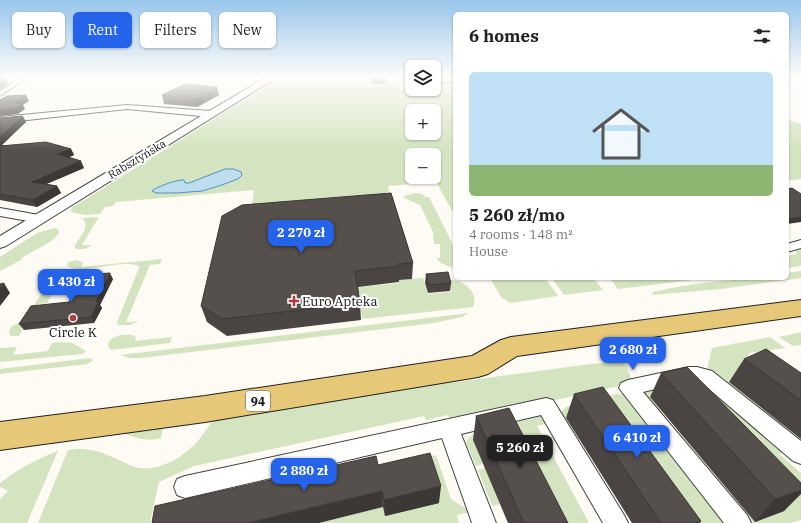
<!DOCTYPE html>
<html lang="en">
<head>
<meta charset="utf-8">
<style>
	body { margin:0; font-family:"IBM Plex Serif",serif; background:#f6f6f6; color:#222; height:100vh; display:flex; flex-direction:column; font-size:15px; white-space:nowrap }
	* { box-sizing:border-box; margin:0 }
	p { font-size:13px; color:#767676 }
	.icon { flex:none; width:22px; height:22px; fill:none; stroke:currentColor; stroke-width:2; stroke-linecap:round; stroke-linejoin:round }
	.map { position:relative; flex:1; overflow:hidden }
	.details { position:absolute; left:453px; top:12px; width:336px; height:268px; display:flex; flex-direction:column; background:#fff; border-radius:6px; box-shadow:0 1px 3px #0004 }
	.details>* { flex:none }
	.guide { position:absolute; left:12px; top:12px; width:380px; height:36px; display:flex; gap:8px }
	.fabs { position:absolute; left:405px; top:60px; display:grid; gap:8px }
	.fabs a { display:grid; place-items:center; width:36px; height:36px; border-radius:6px; background:#fff; box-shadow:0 1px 3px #0004; font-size:20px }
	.price { position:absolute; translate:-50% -34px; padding:0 9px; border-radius:8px; background:#2563eb; color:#fff; font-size:13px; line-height:26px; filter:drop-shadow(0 1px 2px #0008) }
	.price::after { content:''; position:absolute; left:50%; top:24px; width:12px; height:9px; margin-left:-6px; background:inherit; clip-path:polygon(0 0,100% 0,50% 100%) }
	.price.active { background:#222; color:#fff }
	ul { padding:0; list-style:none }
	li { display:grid; align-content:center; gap:8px; height:212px; padding:0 16px }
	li+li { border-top:1px solid #e0e0e0 }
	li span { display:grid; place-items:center; height:124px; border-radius:6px; color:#555 }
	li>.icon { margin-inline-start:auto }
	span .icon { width:72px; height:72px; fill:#fffc; stroke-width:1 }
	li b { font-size:17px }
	h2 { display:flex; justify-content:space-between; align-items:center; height:48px; padding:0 16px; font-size:17px }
	.chip { padding:0 14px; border-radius:6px; background:#fff; box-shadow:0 1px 3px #0004; font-size:14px; line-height:36px }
	.chip.active { background:#2563eb; color:#fff }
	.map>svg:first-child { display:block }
	.green { fill:#d4e4c0; fill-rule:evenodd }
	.water { fill:#bedeef; stroke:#4e95bc }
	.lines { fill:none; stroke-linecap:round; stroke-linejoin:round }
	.minor-casing { stroke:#424242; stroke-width:2 }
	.tertiary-casing { stroke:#424242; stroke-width:2 }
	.primary-casing { stroke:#202020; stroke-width:2 }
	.minor { fill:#fff; fill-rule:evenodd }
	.tertiary { fill:#fff; fill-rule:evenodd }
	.primary { fill:#e7c879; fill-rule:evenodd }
	.wall { fill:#4a4542 }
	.shaded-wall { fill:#3c3836 }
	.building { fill:#56504d; stroke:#3c3836 }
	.poi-dot { fill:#ad3943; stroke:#fff; stroke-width:1.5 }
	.labels { text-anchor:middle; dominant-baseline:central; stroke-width:4; stroke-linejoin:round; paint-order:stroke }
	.far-street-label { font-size:11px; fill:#0f0f0f; stroke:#fff }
	.shield { fill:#fff; stroke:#575757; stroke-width:1 }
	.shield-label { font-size:12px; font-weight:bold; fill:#0f0f0f }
	.poi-label { font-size:13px; fill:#0f0f0f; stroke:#fff; text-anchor:start }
</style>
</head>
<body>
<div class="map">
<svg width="801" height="523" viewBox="0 0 801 523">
	<rect width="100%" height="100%" fill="#fdfbf3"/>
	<path class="green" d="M283,76H412V89H434V76H455V216L436,182L388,186L389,191L383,194L252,205L254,190L116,202L113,206L105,207L100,214L85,215L71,212V209L73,207ZM412,111H434V133H412ZM412,155H434V177H412Z
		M787,119L801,124V179L787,181Z
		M416,193L422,194L425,197H429L455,249V269L441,263L436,258H440V244H434L433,232L420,205L404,198V196Z
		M99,217L82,245H92L85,249H77L75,248V245C80,237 91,227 82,218Z
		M54,228L58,229L59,233C50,246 33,249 21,259H23L0,271V257L37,233Z
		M801,248V266L787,268V256L796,254V250Z
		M162,259L160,264L150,265L126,322L138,321L130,325H118L117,322L139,268V266C120,258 84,276 67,266L68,262L77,260L83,262L81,267Z
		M801,271V278L721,289L652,295L653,292C696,282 743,278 787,278V273Z
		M52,276L60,277L61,279L47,303L38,304L21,329H23L19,336H10L9,331L12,326L24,320L43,291L38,287L43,281Z
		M423,278L428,294L451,292L448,280C462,278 480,293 473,307L362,319L358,287L399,283V280Z
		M490,278H545L558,296L510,303L501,297Z
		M552,278H593L603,290L564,295Z
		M610,278H709L618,289Z
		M469,313L462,317L434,323L141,358H129L120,355Z
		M801,332V345L793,346L779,337Z
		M133,335L136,337L135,341L172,337L170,343L111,350L108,346C109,335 124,334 133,335Z
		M770,337L785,348L749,353L747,362L801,402V447L707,370L712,348Z
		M62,342L72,343L86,351L82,354L0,362V348L17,347L13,355L48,351L52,343Z
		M90,358L93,360L88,364L0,374V369Z
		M620,361L626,365L632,381L628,384L451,423L448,415L426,420L424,416L194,466L159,482L150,523H38L68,450C85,446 103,452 119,460C125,462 132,467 139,468C152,470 169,464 180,457C185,452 192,448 196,443C205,433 210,422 220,414L583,365Z
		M701,381L785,451L779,454L801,473V520L790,523H751L728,496L732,495L650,397L666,417L661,419L641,395L642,390Z
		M616,394H623L630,398L732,523H670L567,418L579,439L576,440L562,416L561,412L566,407Z
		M535,415L543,416L553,422L537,426L589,523H547L473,440L483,464L476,466L466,443C476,423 514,420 535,415Z
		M164,421L161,438C147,442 136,438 123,433Z
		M58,451L27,523H0V499L8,491L0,487V483C18,469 37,459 58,451Z
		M436,455L451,499L471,512L457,515L459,523H319L383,507L385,516L403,463Z
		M485,468L500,504L492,506L478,470Z"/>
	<path class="water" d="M225,169H234L241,172L242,175L238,179L219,186L202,191L177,193H156L152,191C156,187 178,179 184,180L185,183H189Z"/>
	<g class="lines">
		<g class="minor-casing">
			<path id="minor" d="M22,76H30L0,96V91Z
				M455,77V81L434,84V80Z
				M127,105L211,111L215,114L211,117L127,109L0,123V117Z
				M0,208L39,215L43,216L45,219L43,222L39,223L0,216Z
				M801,240V248L787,252V244Z
				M689,367H697L712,371L801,441V464L793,461L701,382L689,381L643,392L747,515L751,523H724L619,388L621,383L628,380Z
				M546,398L553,400L624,515L628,523H603L541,415L461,434L496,523H472L442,438L185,498L177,495L174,487L177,479L185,476Z"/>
		</g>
		<g class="tertiary-casing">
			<path id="tertiary" d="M268,76H279L6,246L0,248V236Z"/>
		</g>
		<g class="primary-casing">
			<path id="primary" d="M801,300V316L517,356L488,374L478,377L205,422L0,450V422L205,396L472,356L501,340L511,337Z"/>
		</g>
		<use href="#minor" class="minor"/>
		<use href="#tertiary" class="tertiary"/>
		<use href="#primary" class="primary"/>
	</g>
	<path class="wall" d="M386,76L384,84H372V81Z
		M162,95H219L197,107L164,104Z
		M0,118L26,122L1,145L71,149L74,155L69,157L84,168L46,184L57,186L61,193L37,207L0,200Z
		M391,193L413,263L412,279L399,280V282L358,287L360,303L361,320L227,336L207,322L201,306Z
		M426,274L451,283L450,291L428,293L425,283Z
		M113,279L100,305L102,308L94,323L24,330L19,324L69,302Z
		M744,359L801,373V439L729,382Z
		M687,367L784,511L755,522L650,397L661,373Z
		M574,394L701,521L700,523H632L566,418Z
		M476,416L568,523H508L473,440Z
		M378,465L439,503L385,516L383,507Z"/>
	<path class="shaded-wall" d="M6,79L8,83L0,89V83Z
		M217,87L219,95L197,107L195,99Z
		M26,95L29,101L23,105L25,109L18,114L0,116V110L14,103Z
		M23,116L26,122L0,147V137Z
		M71,149L74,155L61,161L58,154Z
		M81,161L84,168L35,189L32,182Z
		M57,186L61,193L37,207L33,200Z
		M801,217V222L787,224V219Z
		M110,273L113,279L100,305L102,308L94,323L91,317L96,302Z
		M4,283L10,293L0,306V288Z
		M441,486L439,503L385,516L384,500Z
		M801,490V494L784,511L755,522L775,499Z
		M382,491L383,507L319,523H247Z"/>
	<path class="building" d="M374,76H385L384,81H372Z
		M0,79H6L0,83Z
		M185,84L217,87L195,99L162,95Z
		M26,95L14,103H22L16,108L0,110V100L7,96Z
		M23,116L0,137V118Z
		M46,142L71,149L58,154L81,161L32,182L57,186L33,200L0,194V146Z
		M792,188L801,194V217L787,219V189Z
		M391,193L413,263L399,264V266L355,271L360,303L222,319L201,306L222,216L242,205Z
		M448,272L451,283L429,285L426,274Z
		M110,273L96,302L99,301L91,317L19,324L31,306L69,302L84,275Z
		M4,283L0,288V284Z
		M766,349L801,373V400L744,359Z
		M687,367L801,483V490L775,499L661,373Z
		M603,387L701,521L696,523H661L574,394Z
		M509,408L568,523H524L476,416Z
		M430,453L441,486L384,500L382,491L247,523H152L155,506L376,456L378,465Z"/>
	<linearGradient id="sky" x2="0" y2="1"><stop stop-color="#97c5eb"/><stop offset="0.51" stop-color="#fefdfa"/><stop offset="1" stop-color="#fefdfa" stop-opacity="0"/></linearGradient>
	<rect width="801" height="150" fill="url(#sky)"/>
	<g class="poi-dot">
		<path d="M292 295h4v4h4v4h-4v4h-4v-4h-4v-4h4z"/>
		<circle cx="73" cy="318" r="4"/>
	</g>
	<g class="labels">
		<g class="far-street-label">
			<text transform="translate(137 159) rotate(-31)">Rabsztyńska</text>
		</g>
		<rect class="shield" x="246" y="391" width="24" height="20" rx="3"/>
		<g class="shield-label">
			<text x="258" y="401">94</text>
		</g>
		<g class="poi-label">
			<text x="302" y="301">Euro Apteka</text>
			<text x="73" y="332" text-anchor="middle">Circle K</text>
		</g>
	</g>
</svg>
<div class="fabs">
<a><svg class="icon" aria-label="layers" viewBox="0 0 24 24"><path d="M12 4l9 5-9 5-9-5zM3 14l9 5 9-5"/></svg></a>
<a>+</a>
<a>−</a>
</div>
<b class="price" style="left:301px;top:254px">2 270 zł</b>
<b class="price" style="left:71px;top:303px">1 430 zł</b>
<b class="price" style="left:633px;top:371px">2 680 zł</b>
<b class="price" style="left:637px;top:459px">6 410 zł</b>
<b class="price active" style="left:520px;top:469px">5 260 zł</b>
<b class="price" style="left:304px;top:492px">2 880 zł</b>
<div class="guide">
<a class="chip">Buy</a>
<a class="chip active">Rent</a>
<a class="chip">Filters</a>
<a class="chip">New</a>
</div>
<section class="details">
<h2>6 homes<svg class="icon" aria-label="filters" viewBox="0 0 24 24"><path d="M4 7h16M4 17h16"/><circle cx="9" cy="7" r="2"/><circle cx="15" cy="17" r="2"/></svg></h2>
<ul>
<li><span style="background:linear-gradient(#bfe0f5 75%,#8fb573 0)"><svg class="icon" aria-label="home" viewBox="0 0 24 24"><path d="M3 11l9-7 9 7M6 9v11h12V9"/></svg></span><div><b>5 260 zł/mo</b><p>4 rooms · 148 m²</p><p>House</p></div></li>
</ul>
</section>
</div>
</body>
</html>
